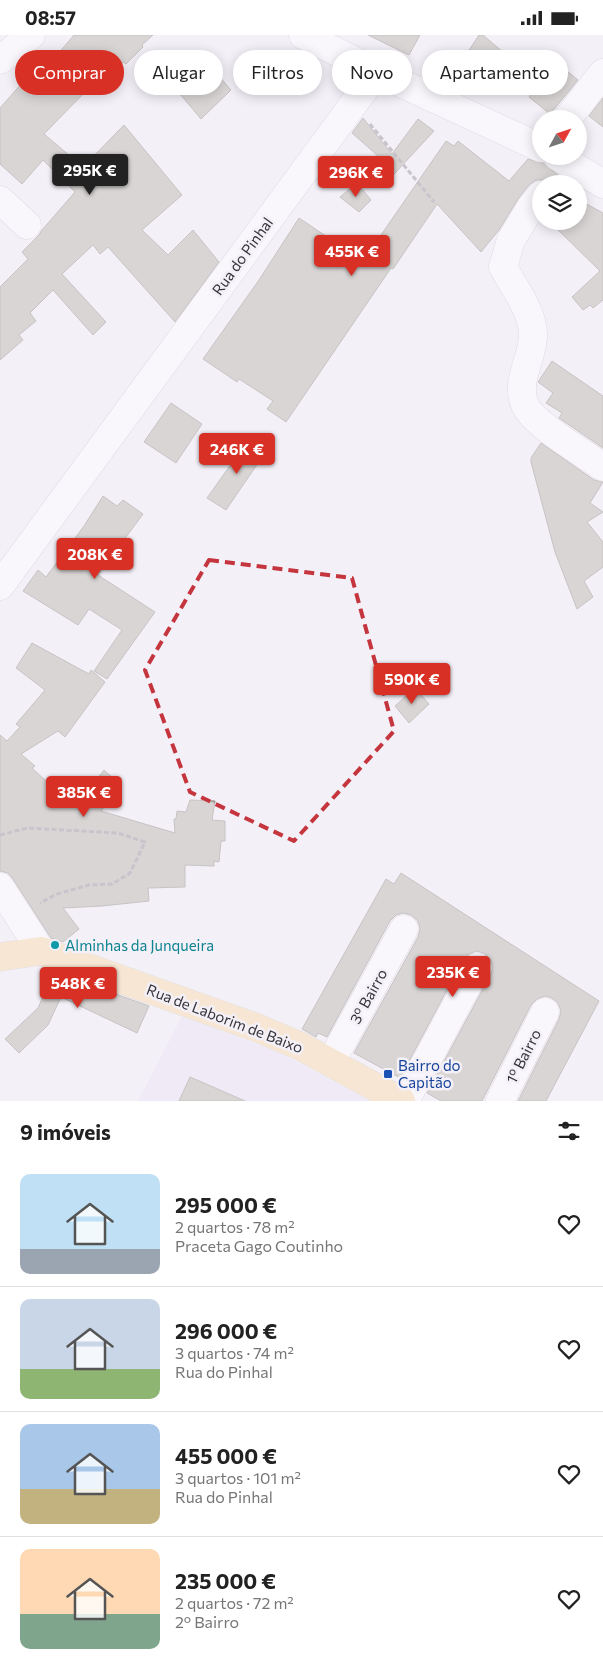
<!DOCTYPE html>
<html lang="pt">
<head>
<meta charset="utf-8">
<style>
	body { margin:0; font-family:Commissioner,sans-serif; background:#f6f6f6; color:#222; height:100vh; display:flex; flex-direction:column; font-size:19px; white-space:nowrap }
	* { box-sizing:border-box; margin:0 }
	p { font-size:16px; color:#767676 }
	.icon { flex:none; width:28px; height:28px; fill:none; stroke:currentColor; stroke-width:2; stroke-linecap:round; stroke-linejoin:round }
	.map { position:relative; height:1066px; overflow:hidden }
	.sheet { display:flex; flex-direction:column; background:#fff; flex:1 }
	.sheet>* { flex:none }
	.hud { position:absolute; left:15px; top:15px; width:574px; height:45px; display:flex; gap:10px }
	.needle { width:32px; rotate:50deg }
	.buttons { position:absolute; left:532px; top:75px; display:grid; gap:10px }
	.buttons a { display:grid; place-items:center; width:55px; height:55px; border-radius:50%; background:#fff; box-shadow:0 2px 12px #0003; font-size:25px }
	.price { position:absolute; translate:-50% -42px; padding:0 11px; border-radius:5px; background:#d93025; color:#fff; font-size:16px; line-height:32px; filter:drop-shadow(0 1px 2px #0008) }
	.price::after { content:''; position:absolute; left:50%; top:30px; width:15px; height:11px; margin-left:-8px; background:inherit; clip-path:polygon(0 0,100% 0,50% 100%) }
	.price.on { background:#222; color:#fff }
	ul { padding:0; list-style:none }
	li { display:flex; align-items:center; gap:15px; height:125px; padding:0 20px }
	li+li { border-top:1px solid #e0e0e0 }
	li span { display:grid; place-items:center; flex:none; width:140px; height:100px; border-radius:10px; color:#555 }
	li>.icon { margin-inline-start:auto }
	span .icon { width:60px; height:60px; fill:#fffc; stroke-width:1 }
	li b { font-size:21px }
	h2 { display:flex; justify-content:space-between; align-items:center; height:60px; padding:0 20px; font-size:21px }
	.tag { padding:0 18px; border-radius:22px; background:#fff; box-shadow:0 2px 12px #0003; font-size:18px; line-height:45px }
	.tag.on { background:#d93025; color:#fff }
	.status { display:flex; justify-content:space-between; align-items:center; height:35px; padding:0 25px; background:#fff; direction:ltr }
	.status svg { height:14px; fill:currentColor }
	.map>svg:first-child { display:block }
	.built { fill:#e9e2f2 }
	.building { fill:#b9b3ac; stroke:#908a83 }
	.lines { fill:none; stroke-linecap:round; stroke-linejoin:round }
	.minor-casing { stroke:#c3c0c8; stroke-width:29 }
	.major-casing { stroke:#cfcfcf; stroke-width:29 }
	.path { stroke:#928f95; stroke-width:3; stroke-dasharray:5 2.5; stroke-linecap:butt }
	.minor { stroke:#fff; stroke-width:28 }
	.major { stroke:#f8daa7; stroke-width:28 }
	.marked { fill:none; stroke:#c5353e; stroke-width:4; stroke-dasharray:10 6; stroke-linejoin:round }
	.culture-dot { fill:#0f9aa8; stroke:#f4f0f8; stroke-width:2 }
	.transit-dot { fill:#1a4fb4; stroke:#f4f0f8; stroke-width:2 }
	.labels { text-anchor:middle; dominant-baseline:central; stroke-width:5; stroke-linejoin:round; paint-order:stroke }
	.street-label { font-size:15px; fill:#373539; stroke:#f4f0f8 }
	.culture-label { font-size:15px; fill:#0d838f; stroke:#f4f0f8; text-anchor:start }
	.transit-label { font-size:15px; fill:#164399; stroke:#f4f0f8; text-anchor:start }
</style>
</head>
<body>
<div class="status"><b>08:57</b><svg viewBox="0 0 49 12"><path d="M0 12V9h3v3zM5 12V6h3v6zM10 12V3h3v9zM15 12V0h3v12zM26 1h20v11H26zM47 4h2v5h-2z"/></svg></div>
<div class="map">
<svg width="603" height="1066" viewBox="0 0 603 1066">
	<rect width="100%" height="100%" fill="#f4f0f8"/>
	<path class="built" d="M182,981L280,1018L370,1066H138Z"/>
	<path class="building" d="M74,0H153L142,10L143,12L126,29L123,27L107,43L105,41L88,59L86,56L44,99L83,132L124,90L182,160L142,195L168,220L193,195L219,227L175,287L108,212L100,219L93,210L62,239L106,287L93,300L53,255L30,278L36,286L19,300L23,305L0,325V252L28,224L22,217L39,200L42,195L75,157L43,125L22,149L0,129V73L31,38L33,40L49,24L52,26Z
		M368,0H420L409,20Z
		M479,0H483L504,18L481,48L458,32Z
		M204,24L231,55L201,84L174,52Z
		M556,27L578,45L550,79L529,62Z
		M603,63V92L589,81Z
		M363,83L392,119L418,84L434,96L383,151L374,143L386,128L352,98Z
		M446,106L454,111L458,106L509,146L528,124L543,128L569,149H552L543,145H536L529,150L518,164L499,195L481,217L437,169L393,234L391,233L286,387L267,374L273,366L239,344L237,347L203,324L259,245L299,183L363,226Z
		M357,148L371,165L359,177L340,162Z
		M579,165L603,178V265L593,273L590,270L583,275L572,262L600,236L549,186H579Z
		M552,326L603,361V413L559,383L562,378L546,368L553,358L538,347Z
		M171,368L202,389L176,428L144,407Z
		M249,404L267,415L226,475L207,463Z
		M541,408L594,445L603,447L590,468L603,477L587,487L603,507V532L584,546L593,562L577,574L555,517L531,427V423Z
		M103,461L117,471L123,465L143,479L98,540L155,577L107,644L94,636L122,595L89,574L78,590L23,556L38,535L46,542L84,491Z
		M32,608L89,639L91,635L105,647L65,702L58,696L21,719L35,731L32,733L75,773L104,735L121,750L101,776L175,798L174,784H176L177,776L186,777L190,765L215,766L212,785L225,786V806H221L219,827L214,826V831L185,830V852L148,853L149,866L102,871L63,873L79,894L63,907L51,903L13,844L8,838L0,836V700L7,706L20,692L16,689L45,655L16,633Z
		M415,653L429,669L409,688L395,671Z
		M401,838L599,966L546,1066H518L559,984L561,976L558,968L552,963L545,961L537,964L531,970L482,1066H441L427,1058L491,939L493,932L490,924L484,918L476,916L469,919L463,925L400,1043L354,1018L418,902L420,894L418,886L411,880L403,878L396,880L390,886L327,1002L318,998L316,1002L302,994L386,844L394,849Z
		M54,937L149,971L137,998L61,962L48,990L19,1018L5,1004L38,973Z
		M190,1042L245,1066H179Z"/>
	<g class="lines">
		<g class="minor-casing">
			<path id="minor" d="M303,0L377,37L541,113
				M0,25L31,0
				M567,84L603,38
				M557,121L603,149
				M541,160L531,172L511,205L503,232C514,253 534,277 533,302C532,325 515,347 525,370C534,390 584,418 603,432
				M0,165L27,190
				M0,551L377,37
				M0,852L41,916
				M331,1027L404,894
				M405,1066L477,932
				M500,1066L545,977"/>
		</g>
		<g class="major-casing">
			<path id="major" d="M0,922L41,916L255,992L300,1011L401,1066"/>
		</g>
		<path class="path" d="M370,89L434,167
			M0,800L27,793L118,798L145,807L130,838L112,849L89,850L57,859L40,868"/>
		<use href="#minor" class="minor"/>
		<use href="#major" class="major"/>
	</g>
	<path d="M0 0H603V1066H0ZM209,525L352,543L394,696L294,806L190,757L145,635Z" fill="#f4f0f8" fill-opacity=".55" fill-rule="evenodd"/>
	<path class="marked" d="M209,525L352,543L394,696L294,806L190,757L145,635Z"/>
	<circle class="culture-dot" cx="55" cy="910" r="5"/>
	<rect class="transit-dot" x="383" y="1034" width="10" height="10" rx="2.5"/>
	<g class="labels">
		<g class="street-label">
			<text transform="translate(242 221) rotate(-54)">Rua do Pinhal</text>
			<text transform="translate(368 961) rotate(-61)">3º Bairro</text>
			<text transform="translate(225 983) rotate(21)">Rua de Laborim de Baixo</text>
			<text transform="translate(523 1021) rotate(-63)">1º Bairro</text>
		</g>
		<g class="culture-label">
			<text x="65" y="910">Alminhas da Junqueira</text>
		</g>
		<g class="transit-label">
			<text x="398" y="1030">Bairro do<tspan x="398" dy="17">Capitão</tspan></text>
		</g>
	</g>
</svg>
<div class="buttons">
<a><svg class="needle" viewBox="-14 -14 28 28"><path d="M0-13l5 13h-10z" fill="#e53935"/><path d="M0 13l5-13h-10z" fill="#767676"/></svg></a>
<a><svg class="icon" aria-label="layers" viewBox="0 0 24 24"><path d="M12 4l9 5-9 5-9-5zM3 14l9 5 9-5"/></svg></a>
</div>
<b class="price on" style="left:90px;top:161px">295K €</b>
<b class="price" style="left:356px;top:163px">296K €</b>
<b class="price" style="left:352px;top:242px">455K €</b>
<b class="price" style="left:237px;top:440px">246K €</b>
<b class="price" style="left:95px;top:545px">208K €</b>
<b class="price" style="left:412px;top:670px">590K €</b>
<b class="price" style="left:84px;top:783px">385K €</b>
<b class="price" style="left:453px;top:963px">235K €</b>
<b class="price" style="left:78px;top:974px">548K €</b>
<div class="hud">
<a class="tag on">Comprar</a>
<a class="tag">Alugar</a>
<a class="tag">Filtros</a>
<a class="tag">Novo</a>
<a class="tag">Apartamento</a>
</div>
</div>
<section class="sheet">
<h2>9 imóveis<svg class="icon" aria-label="filters" viewBox="0 0 24 24"><path d="M4 7h16M4 17h16"/><circle cx="9" cy="7" r="2"/><circle cx="15" cy="17" r="2"/></svg></h2>
<ul>
<li><span style="background:linear-gradient(#bfe0f5 75%,#9aa5b1 0)"><svg class="icon" aria-label="home" viewBox="0 0 24 24"><path d="M3 11l9-7 9 7M6 9v11h12V9"/></svg></span><div><b>295 000 €</b><p>2 quartos · 78 m²</p><p>Praceta Gago Coutinho</p></div><svg class="icon" aria-label="heart" viewBox="0 0 24 24"><path d="M12 20l-8-8c-3-5 5-10 8-4 3-6 11-1 8 4z"/></svg></li>
<li><span style="background:linear-gradient(#c9d6e8 70%,#8fb573 0)"><svg class="icon" aria-label="home" viewBox="0 0 24 24"><path d="M3 11l9-7 9 7M6 9v11h12V9"/></svg></span><div><b>296 000 €</b><p>3 quartos · 74 m²</p><p>Rua do Pinhal</p></div><svg class="icon" aria-label="heart" viewBox="0 0 24 24"><path d="M12 20l-8-8c-3-5 5-10 8-4 3-6 11-1 8 4z"/></svg></li>
<li><span style="background:linear-gradient(#a9c7e8 65%,#c2b280 0)"><svg class="icon" aria-label="home" viewBox="0 0 24 24"><path d="M3 11l9-7 9 7M6 9v11h12V9"/></svg></span><div><b>455 000 €</b><p>3 quartos · 101 m²</p><p>Rua do Pinhal</p></div><svg class="icon" aria-label="heart" viewBox="0 0 24 24"><path d="M12 20l-8-8c-3-5 5-10 8-4 3-6 11-1 8 4z"/></svg></li>
<li><span style="background:linear-gradient(#ffd9b3 65%,#7fa58c 0)"><svg class="icon" aria-label="home" viewBox="0 0 24 24"><path d="M3 11l9-7 9 7M6 9v11h12V9"/></svg></span><div><b>235 000 €</b><p>2 quartos · 72 m²</p><p>2º Bairro</p></div><svg class="icon" aria-label="heart" viewBox="0 0 24 24"><path d="M12 20l-8-8c-3-5 5-10 8-4 3-6 11-1 8 4z"/></svg></li>
</ul>
</section>
</body>
</html>
